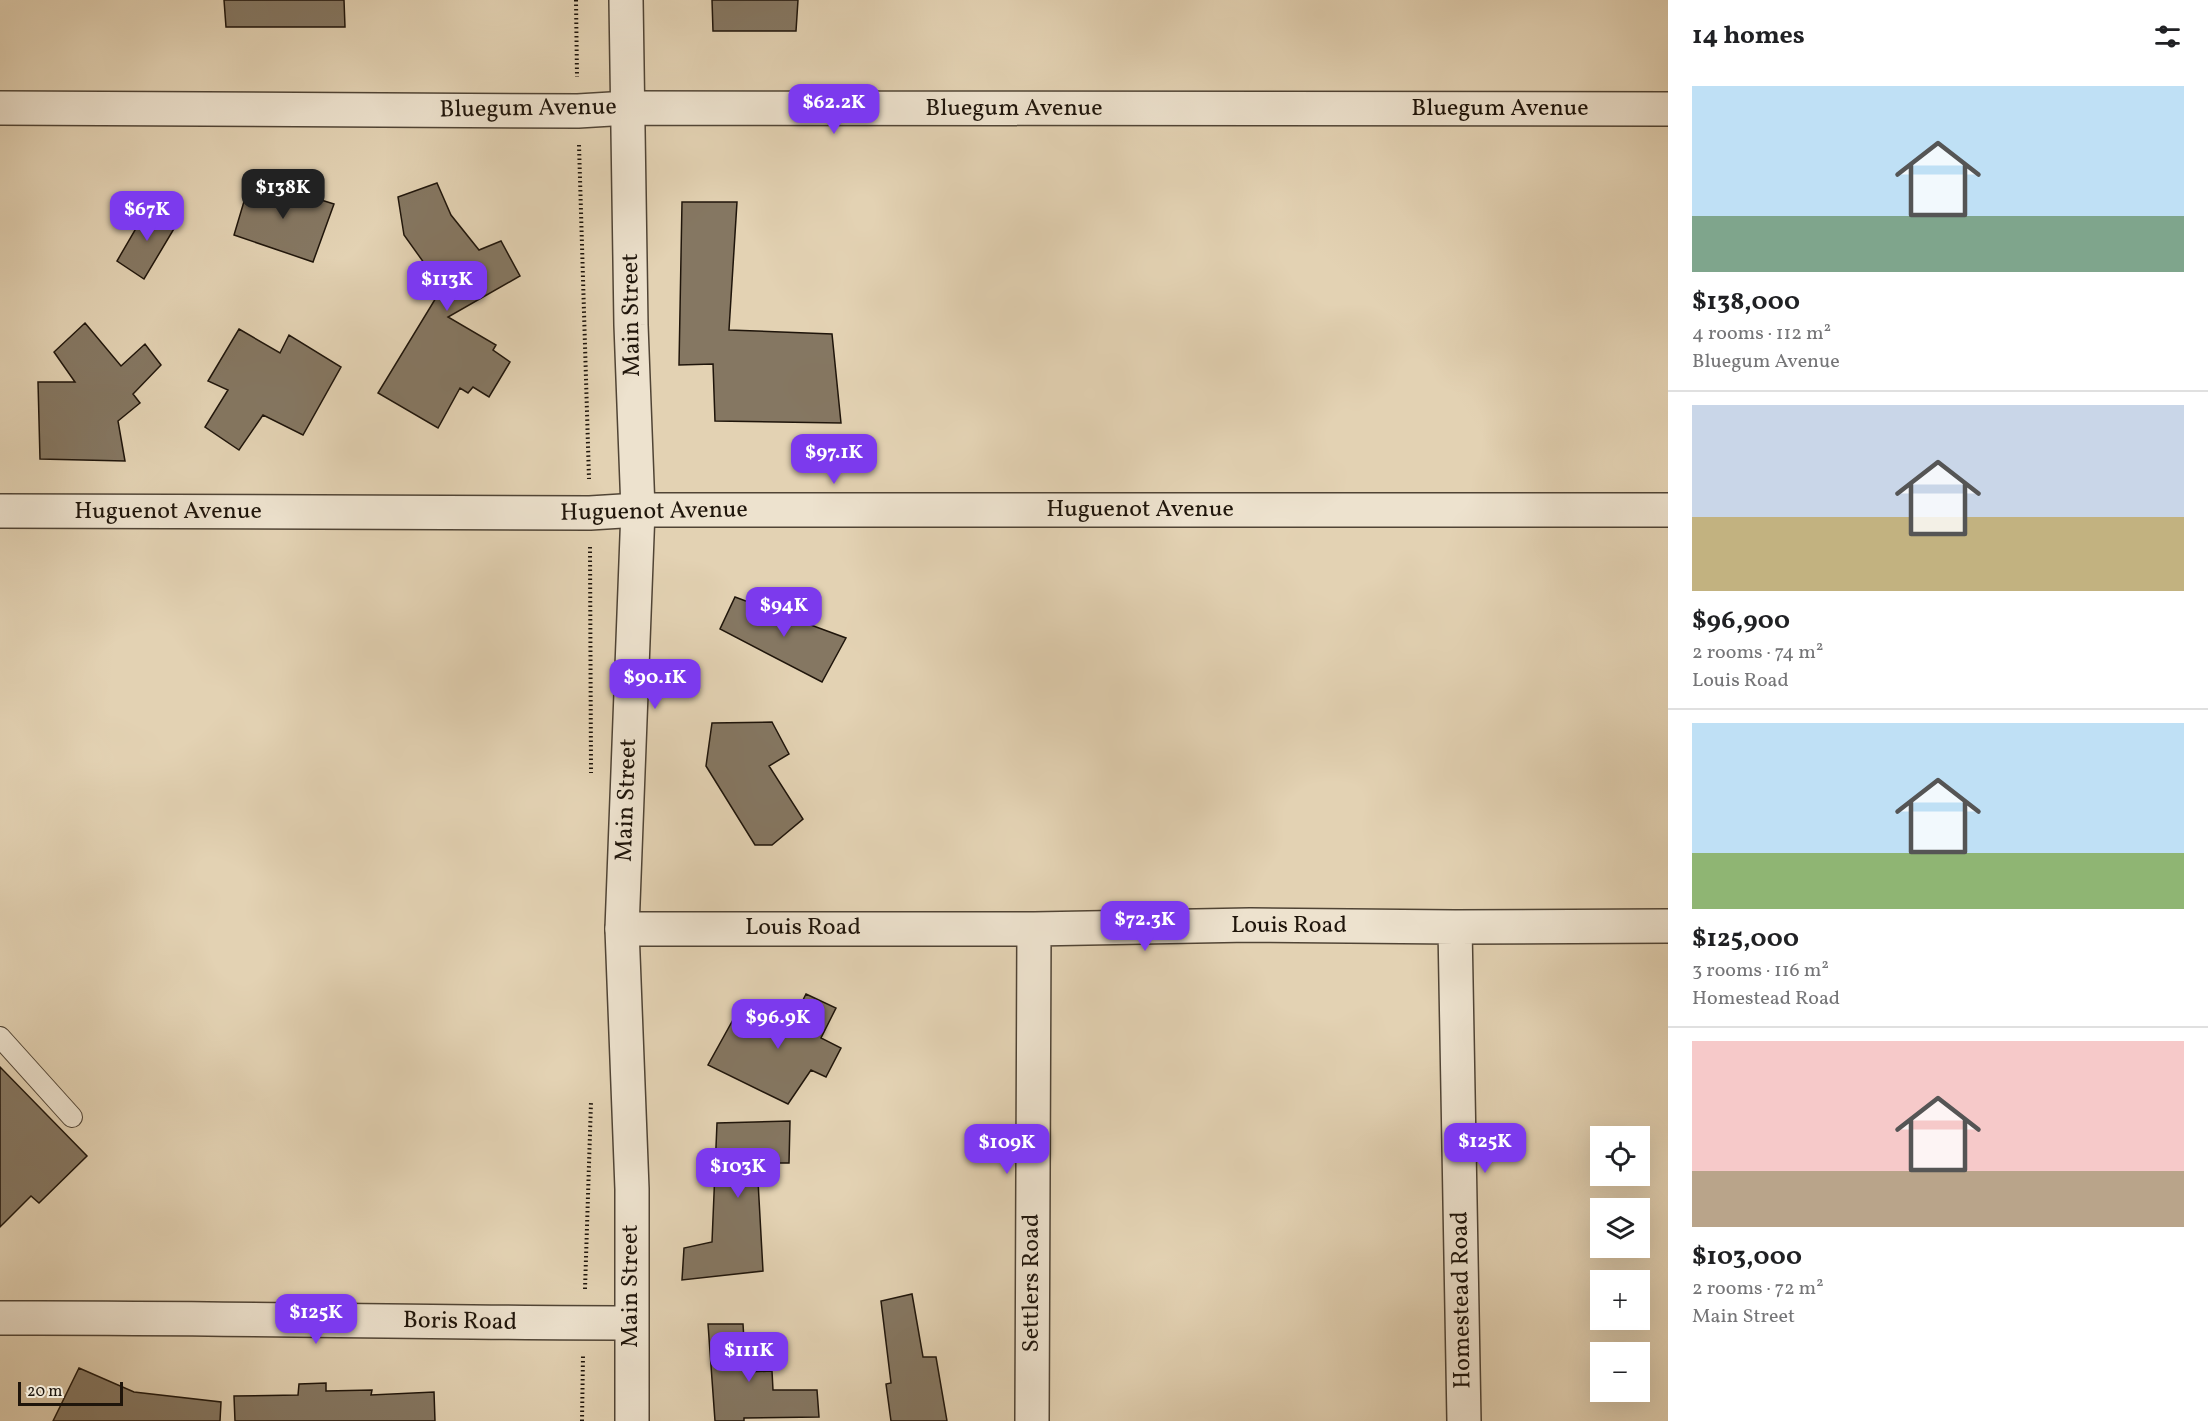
<!DOCTYPE html>
<html lang="en">
<head>
<meta charset="utf-8">
<style>
	body { margin:0; font-family:Vollkorn,serif; background:#f6f6f6; color:#202124; height:100vh; display:flex; flex-direction:column; font-size:22px; white-space:nowrap }
	* { box-sizing:border-box; margin:0 }
	p { font-size:20px; color:#757577 }
	.icon { flex:none; width:33px; height:33px; fill:none; stroke:currentColor; stroke-width:2; stroke-linecap:round; stroke-linejoin:round }
	.map { position:relative; flex:1; overflow:hidden }
	.sheet { display:flex; flex-direction:column; background:#fff; width:540px }
	.sheet>* { flex:none }
	.buttons { position:absolute; left:1590px; top:1126px; display:grid; gap:12px }
	.buttons a { display:grid; place-items:center; width:60px; height:60px; border-radius:0px; background:#fff; box-shadow:0 6px 24px #0002; font-size:30px }
	.scale { position:absolute; left:18px; bottom:15px; width:105px; box-sizing:border-box; padding-left:6px; border:3px solid #1f150b; border-top:0; font-size:16px; line-height:21px; white-space:nowrap; color:#1f150b; -webkit-text-stroke:4px #ede2ce; paint-order:stroke }
	.price { position:absolute; translate:-50% -51px; padding:0 14px; border-radius:12px; background:#7c3aed; color:#fff; font-size:20px; line-height:39px; filter:drop-shadow(0 2px 3px #0008) }
	.price::after { content:''; position:absolute; left:50%; top:36px; width:18px; height:14px; margin-left:-9px; background:inherit; clip-path:polygon(0 0,100% 0,50% 100%) }
	.price.active { background:#222; color:#fff }
	ul { padding:0; list-style:none }
	li { display:grid; align-content:center; gap:12px; height:318px; padding:0 24px }
	li+li { border-top:2px solid #e0e0e0 }
	li span { display:grid; place-items:center; height:186px; border-radius:0px; color:#555 }
	li>.icon { margin-inline-start:auto }
	span .icon { width:108px; height:108px; fill:#fffc; stroke-width:1 }
	li b { font-size:26px }
	h2 { display:flex; justify-content:space-between; align-items:center; height:72px; padding:0 24px; font-size:26px }
	main { display:flex; flex:1; min-height:0 }
	.map>svg:first-child { display:block }
	.building { fill:#857762; stroke:#1f150b; stroke-width:1.5 }
	.lines { fill:none; stroke-linecap:round; stroke-linejoin:round }
	.service-casing { stroke:#504435; stroke-width:22 }
	.minor-casing { stroke:#504435; stroke-width:36 }
	.tertiary-casing { stroke:#504435; stroke-width:36 }
	.path { stroke:#1f150b; stroke-width:4; stroke-dasharray:1.5 3; stroke-linecap:butt }
	.service { stroke:#ede2ce; stroke-width:20 }
	.minor { stroke:#ede2ce; stroke-width:33 }
	.tertiary { stroke:#ede2ce; stroke-width:33 }
	.labels { text-anchor:middle; dominant-baseline:central; stroke-width:6; stroke-linejoin:round; paint-order:stroke }
	.street-label { font-size:24px; fill:#1f150b; stroke:#ede2ce }
</style>
</head>
<body>
<main>
<div class="map">
<svg width="1668" height="1421" viewBox="0 0 1668 1421">
	<rect width="100%" height="100%" fill="#e3d2b3"/>
	<filter id="stains"><feTurbulence type="fractalNoise" baseFrequency=".00333" numOctaves="4"/><feColorMatrix values="0 0 0 0 .2 0 0 0 0 .09 0 0 0 0 .02 0 0 0 .5 -.17"/></filter>
	<radialGradient id="worn" r=".72"><stop offset=".6" stop-color="#630" stop-opacity="0"/><stop offset="1" stop-color="#630" stop-opacity=".3"/></radialGradient>
	<path class="building" d="M224,0H344L345,27H226Z
		M712,0H798L796,31H713Z
		M251,178L334,204L313,262L234,235Z
		M437,183L451,215L479,250L501,241L520,276L448,317L496,345L493,350L510,362L489,397L473,387L468,393L460,388L438,428L378,393L442,288L404,235L398,197Z
		M682,202H737L729,330L832,334L841,423L715,421L713,364L679,365Z
		M149,206L178,222L144,279L117,261Z
		M85,323L121,366L145,344L161,365L133,394L140,403L118,421L125,461L40,459L38,382H75L54,352Z
		M239,329L280,353L289,335L341,367L303,435L263,415L239,450L205,427L228,390L208,381Z
		M735,597L846,638L822,682L720,629Z
		M772,722L789,754L769,766L803,819L772,845H755L706,766L712,723Z
		M806,994L836,1008L821,1038L841,1048L826,1077L811,1070L788,1104L708,1065L734,1018L747,1026L759,1007L791,1024Z
		M0,1067L87,1156L39,1203L31,1196L0,1227Z
		M790,1121L789,1163H757L763,1271L682,1280L684,1248L712,1242L717,1123Z
		M912,1294L923,1357H936L947,1421H891L886,1384L891,1383L881,1301Z
		M708,1324H743L746,1372L772,1371L773,1390H817L819,1417L744,1418V1421H715Z
		M79,1368L134,1392L221,1402L220,1421H53Z
		M326,1383V1391L372,1390L371,1395L434,1392L435,1421H235L234,1396L298,1395L299,1384Z"/>
	<g class="lines">
		<g class="service-casing">
			<path id="service" d="M0,1037L72,1117"/>
		</g>
		<g class="minor-casing">
			<path id="minor" d="M0,108L578,111L628,108L1668,109
				M0,511L590,513L638,510H1668
				M1455,927L1464,1421
				M622,929H1034L1250,925L1455,927L1668,926
				M0,1318C210,1317 421,1323 631,1323
				M1032,1421L1034,929"/>
		</g>
		<g class="tertiary-casing">
			<path id="tertiary" d="M626,0L631,325L638,510L622,929L632,1189V1421"/>
		</g>
		<path class="path" d="M576,0L577,77
			M579,145L589,479
			M590,547L591,773
			M585,1289L591,1102
			M582,1421L583,1356"/>
		<use href="#service" class="service"/>
		<use href="#minor" class="minor"/>
		<use href="#tertiary" class="tertiary"/>
	</g>
	<g class="labels">
		<g class="street-label">
			<text transform="translate(528 109) rotate(-1)">Bluegum Avenue</text>
			<text x="1014" y="109">Bluegum Avenue</text>
			<text x="1500" y="109">Bluegum Avenue</text>
			<text transform="translate(632 315) rotate(-91)">Main Street</text>
			<text x="1140" y="510">Huguenot Avenue</text>
			<text x="168" y="512">Huguenot Avenue</text>
			<text transform="translate(654 512) rotate(-1)">Huguenot Avenue</text>
			<text transform="translate(627 800) rotate(-88)">Main Street</text>
			<text x="1289" y="926">Louis Road</text>
			<text x="803" y="928">Louis Road</text>
			<text transform="translate(1032 1283) rotate(-90)">Settlers Road</text>
			<text transform="translate(631 1286) rotate(-90)">Main Street</text>
			<text transform="translate(1462 1300) rotate(-91)">Homestead Road</text>
			<text transform="translate(460 1322) rotate(1)">Boris Road</text>
		</g>
	</g>
	<rect width="100%" height="100%" filter="url(#stains)"/>
	<rect width="100%" height="100%" fill="url(#worn)"/>
</svg>
<div class="buttons">
<a><svg class="icon" aria-label="locate" viewBox="0 0 24 24"><circle cx="12" cy="12" r="6"/><path d="M12 2v4M12 18v4M2 12h4M18 12h4"/></svg></a>
<a><svg class="icon" aria-label="layers" viewBox="0 0 24 24"><path d="M12 4l9 5-9 5-9-5zM3 14l9 5 9-5"/></svg></a>
<a>+</a>
<a>−</a>
</div>
<div class="scale">20 m</div>
<b class="price" style="left:834px;top:135px">$62.2K</b>
<b class="price active" style="left:283px;top:220px">$138K</b>
<b class="price" style="left:147px;top:242px">$67K</b>
<b class="price" style="left:447px;top:312px">$113K</b>
<b class="price" style="left:834px;top:485px">$97.1K</b>
<b class="price" style="left:784px;top:638px">$94K</b>
<b class="price" style="left:655px;top:710px">$90.1K</b>
<b class="price" style="left:1145px;top:952px">$72.3K</b>
<b class="price" style="left:778px;top:1050px">$96.9K</b>
<b class="price" style="left:1485px;top:1174px">$125K</b>
<b class="price" style="left:1007px;top:1175px">$109K</b>
<b class="price" style="left:738px;top:1199px">$103K</b>
<b class="price" style="left:316px;top:1345px">$125K</b>
<b class="price" style="left:749px;top:1383px">$111K</b>
</div>
<section class="sheet">
<h2>14 homes<svg class="icon" aria-label="filters" viewBox="0 0 24 24"><path d="M4 7h16M4 17h16"/><circle cx="9" cy="7" r="2"/><circle cx="15" cy="17" r="2"/></svg></h2>
<ul>
<li><span style="background:linear-gradient(#bfe0f5 70%,#7fa58c 0)"><svg class="icon" aria-label="home" viewBox="0 0 24 24"><path d="M3 11l9-7 9 7M6 9v11h12V9"/></svg></span><div><b>$138,000</b><p>4 rooms · 112 m²</p><p>Bluegum Avenue</p></div></li>
<li><span style="background:linear-gradient(#c9d6e8 60%,#c2b280 0)"><svg class="icon" aria-label="home" viewBox="0 0 24 24"><path d="M3 11l9-7 9 7M6 9v11h12V9"/></svg></span><div><b>$96,900</b><p>2 rooms · 74 m²</p><p>Louis Road</p></div></li>
<li><span style="background:linear-gradient(#bfe0f5 70%,#8fb573 0)"><svg class="icon" aria-label="home" viewBox="0 0 24 24"><path d="M3 11l9-7 9 7M6 9v11h12V9"/></svg></span><div><b>$125,000</b><p>3 rooms · 116 m²</p><p>Homestead Road</p></div></li>
<li><span style="background:linear-gradient(#f6c9c9 70%,#b9a48a 0)"><svg class="icon" aria-label="home" viewBox="0 0 24 24"><path d="M3 11l9-7 9 7M6 9v11h12V9"/></svg></span><div><b>$103,000</b><p>2 rooms · 72 m²</p><p>Main Street</p></div></li>
</ul>
</section>
</main>
</body>
</html>
